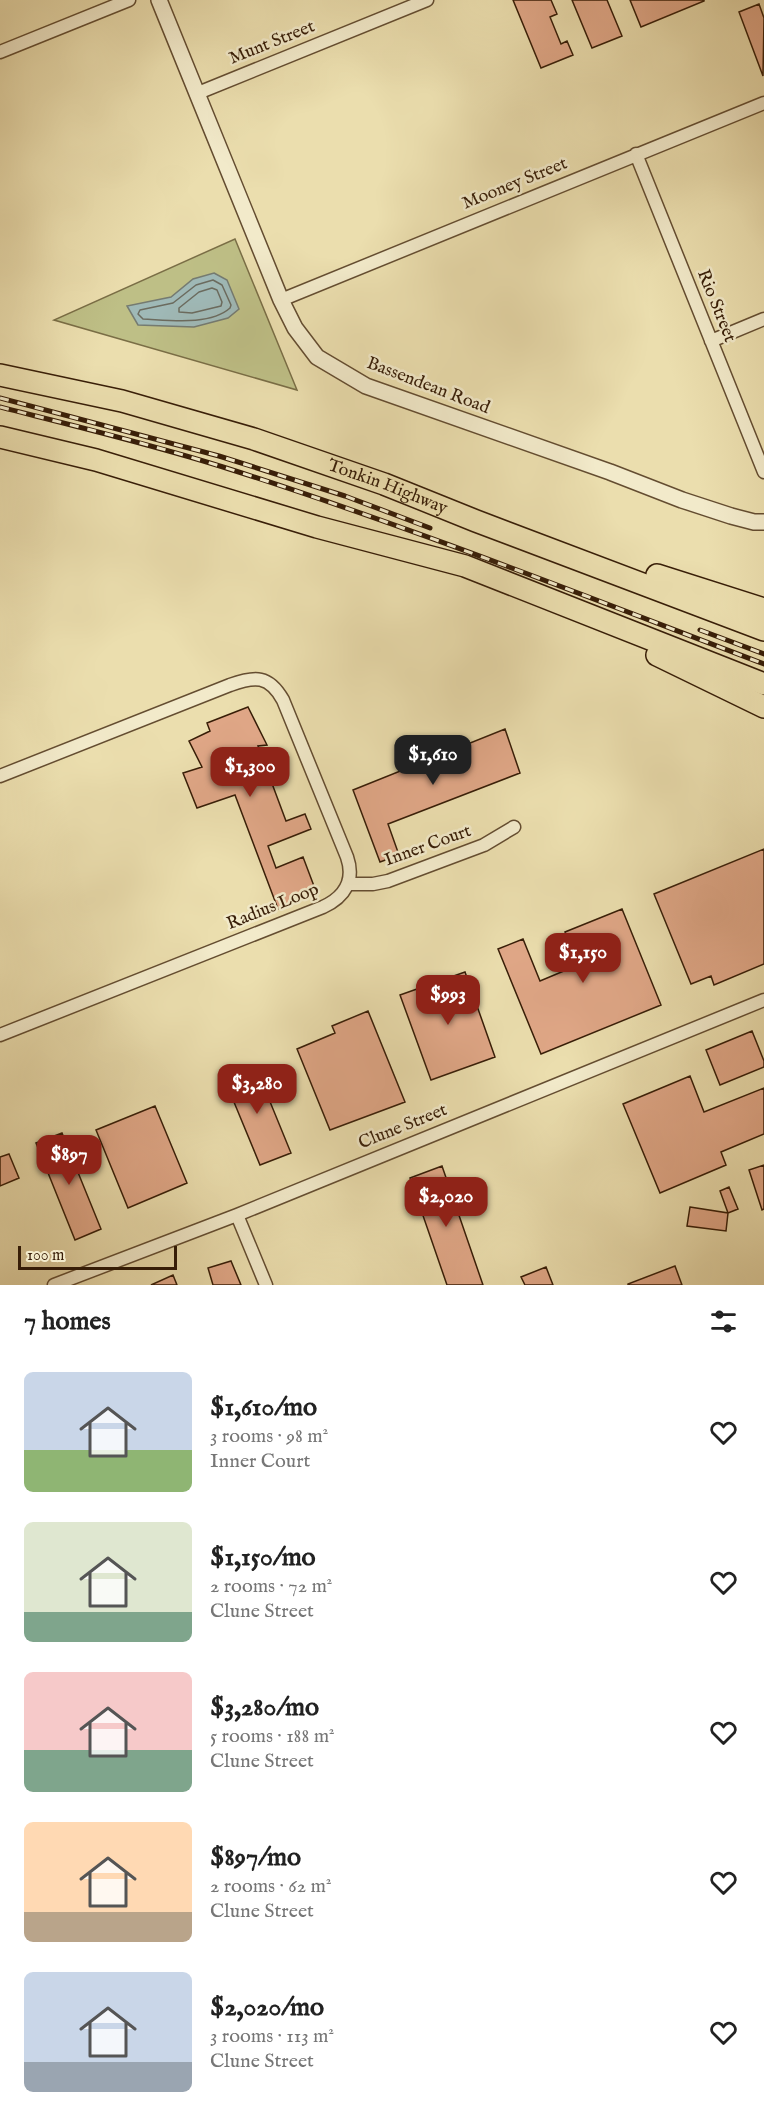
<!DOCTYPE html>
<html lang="en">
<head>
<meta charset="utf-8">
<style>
	body { margin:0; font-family:"IM FELL English",serif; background:#f2f2f2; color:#222; height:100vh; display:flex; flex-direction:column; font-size:22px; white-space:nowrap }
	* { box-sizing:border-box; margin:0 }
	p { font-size:20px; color:#767676 }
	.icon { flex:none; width:33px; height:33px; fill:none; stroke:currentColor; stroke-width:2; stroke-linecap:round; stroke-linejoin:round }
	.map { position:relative; height:1285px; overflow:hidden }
	.drawer { display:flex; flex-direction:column; background:#fff; flex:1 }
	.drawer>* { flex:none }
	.scale { position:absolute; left:18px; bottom:15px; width:159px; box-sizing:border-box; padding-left:6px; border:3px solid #371d07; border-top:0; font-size:16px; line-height:21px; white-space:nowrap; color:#371d07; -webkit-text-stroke:4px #f2eaca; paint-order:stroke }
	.price { position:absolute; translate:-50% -51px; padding:0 14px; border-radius:12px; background:#8f2418; color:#fff; font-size:20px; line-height:39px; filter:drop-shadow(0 2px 3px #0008) }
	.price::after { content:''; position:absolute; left:50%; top:36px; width:18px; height:14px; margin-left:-9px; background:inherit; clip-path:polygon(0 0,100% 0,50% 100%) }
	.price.on { background:#222; color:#fff }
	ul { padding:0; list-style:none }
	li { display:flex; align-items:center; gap:18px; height:150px; padding:0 24px }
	li span { display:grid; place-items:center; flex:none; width:168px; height:120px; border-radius:9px; color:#555 }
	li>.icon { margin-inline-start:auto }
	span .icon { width:72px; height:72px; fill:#fffc; stroke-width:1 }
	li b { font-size:26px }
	h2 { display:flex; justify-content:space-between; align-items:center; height:72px; padding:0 24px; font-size:26px }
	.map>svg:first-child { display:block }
	.green { fill:#bebf86; stroke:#7a6e46; stroke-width:1.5 }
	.water { fill:#9fb9b7; stroke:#757b71; stroke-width:1.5 }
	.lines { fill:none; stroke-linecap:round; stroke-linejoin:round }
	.shore { stroke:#6b6b5f; stroke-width:1.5 }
	.building { fill:#e0a787; stroke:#371d07; stroke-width:1.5 }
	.minor-casing { stroke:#644d31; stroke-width:15 }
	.tertiary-casing { stroke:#644d31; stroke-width:18 }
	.motorway-casing { stroke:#371d07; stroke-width:24 }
	.minor { stroke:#f2eaca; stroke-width:12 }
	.tertiary { stroke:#f2eaca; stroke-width:15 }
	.motorway { stroke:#ebdeae; stroke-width:21 }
	.rail-casing { stroke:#371d07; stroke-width:5 }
	.rail { stroke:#f2eaca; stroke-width:3; stroke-dasharray:9; stroke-linecap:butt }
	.labels { text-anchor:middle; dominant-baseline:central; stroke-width:5; stroke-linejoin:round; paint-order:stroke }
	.street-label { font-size:18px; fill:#371d07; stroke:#f2eaca }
</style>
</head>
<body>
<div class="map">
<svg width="764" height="1285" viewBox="0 0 764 1285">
	<rect width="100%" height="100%" fill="#ebdeae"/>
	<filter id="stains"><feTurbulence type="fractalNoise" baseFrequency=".00333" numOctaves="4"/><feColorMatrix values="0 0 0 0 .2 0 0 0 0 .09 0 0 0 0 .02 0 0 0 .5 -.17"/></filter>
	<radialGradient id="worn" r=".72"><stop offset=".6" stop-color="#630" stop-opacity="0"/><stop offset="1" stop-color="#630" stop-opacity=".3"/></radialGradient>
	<path class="green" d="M235,239L297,390L54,320Z"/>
	<path class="water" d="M214,273L227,280L239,309L228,318L194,327L138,325L127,306L171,297L193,279Z"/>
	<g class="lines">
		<path class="shore" d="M213,280L222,285L231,305L230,308C210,326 168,320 143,319L138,314L140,310L173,303L196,285Z
			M212,288L217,290L222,302L221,306L192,313L179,312V308L199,292Z"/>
	</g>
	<path class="building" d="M513,0H551L557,14L550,17L561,44L567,41L573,55L541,68Z
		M572,0H607L622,36L592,48Z
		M630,0H704V1L641,27Z
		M759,4L764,18L763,76L739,12Z
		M248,707L267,745L258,746L286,821L305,814L311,829L268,846L276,868L303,857L317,894L278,909L235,795L197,808L183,773L202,767L189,741L210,731L207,723Z
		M505,729L520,773L388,824L399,855L380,862L353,790Z
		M764,849V964L714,985L711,976L691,984L654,894Z
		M622,909L661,1005L541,1054L498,949L523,939L540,981L578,965L565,932Z
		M465,972L495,1057L431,1080L400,995Z
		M368,1011L405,1102L330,1130L297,1049L335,1033L332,1026Z
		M752,1031L764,1061V1067L720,1085L706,1050Z
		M255,1065L291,1153L260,1165L224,1078Z
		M690,1076L704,1112L764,1088V1134L721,1152L726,1165L660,1193L623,1104Z
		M155,1106L187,1183L128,1208L96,1130Z
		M62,1133L101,1229L75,1240L36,1143Z
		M9,1154L19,1178L0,1186V1157Z
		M764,1165V1209L762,1210L749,1170Z
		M442,1166L483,1285H447L410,1178Z
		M729,1187L738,1209L728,1213L720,1191Z
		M690,1207L728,1213L726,1231L687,1226Z
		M231,1261L241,1285H213L208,1268Z
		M675,1266L682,1285H628V1284Z
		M546,1267L553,1285H525L521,1277Z
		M173,1275L177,1285H151Z"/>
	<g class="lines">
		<g class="minor-casing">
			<path id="minor" d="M0,52L129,0
				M198,93L427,0
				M636,154L764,472
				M281,300L764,103
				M711,341L764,319
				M0,776L230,685C255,676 269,675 283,700L347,857C355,880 345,897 323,907L0,1035
				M349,884H373L388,881L484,845L514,827
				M237,1215L266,1285
				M54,1285L237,1215L764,1000"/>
		</g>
		<g class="tertiary-casing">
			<path id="tertiary" d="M159,0L281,300L295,328L317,357L366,386L610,472L682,500L731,516L754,522H764"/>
		</g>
		<g class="motorway-casing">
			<g id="motorway">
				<path id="s1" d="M0,375L122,401L254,439L384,484L476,521L764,630"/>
				<path d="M0,437L96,460L317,527L465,566L764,684"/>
				<path d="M657,575L764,609"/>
				<path d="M657,655L764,707"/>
			</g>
		</g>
		<use href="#minor" class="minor"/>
		<use href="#tertiary" class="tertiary"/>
		<use href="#motorway" class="motorway"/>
		<g class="rail-casing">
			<path id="rail" d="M0,398L219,456L345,496L430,528
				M0,407C75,426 150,444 223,467C406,525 585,596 764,664
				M700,630L764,654"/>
		</g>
		<use href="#rail" class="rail"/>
	</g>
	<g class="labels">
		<g class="street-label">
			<text transform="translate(272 43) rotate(-22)">Munt Street</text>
			<text transform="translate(515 184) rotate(-22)">Mooney Street</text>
			<text transform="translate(716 306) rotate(68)">Rio Street</text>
			<text transform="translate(428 386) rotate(21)">Bassendean Road</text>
			<text stroke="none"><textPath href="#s1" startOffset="404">Tonkin Highway</textPath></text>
			<text transform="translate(428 846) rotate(-20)">Inner Court</text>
			<text transform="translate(273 907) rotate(-22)">Radius Loop</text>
			<text transform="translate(403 1127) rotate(-22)">Clune Street</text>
		</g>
	</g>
	<rect width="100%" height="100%" filter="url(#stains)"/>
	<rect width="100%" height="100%" fill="url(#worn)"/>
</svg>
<div class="scale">100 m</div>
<b class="price on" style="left:433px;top:786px">$1,610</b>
<b class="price" style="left:250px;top:798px">$1,300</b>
<b class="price" style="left:583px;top:984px">$1,150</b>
<b class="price" style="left:448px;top:1026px">$993</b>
<b class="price" style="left:257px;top:1115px">$3,280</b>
<b class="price" style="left:69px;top:1186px">$897</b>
<b class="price" style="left:446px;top:1228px">$2,020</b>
</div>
<section class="drawer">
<h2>7 homes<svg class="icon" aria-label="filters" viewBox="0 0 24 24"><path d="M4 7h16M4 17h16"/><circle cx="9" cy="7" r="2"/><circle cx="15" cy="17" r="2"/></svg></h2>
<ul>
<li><span style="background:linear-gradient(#c9d6e8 65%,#8fb573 0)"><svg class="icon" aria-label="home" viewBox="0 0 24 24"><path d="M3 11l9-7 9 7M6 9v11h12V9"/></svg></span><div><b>$1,610/mo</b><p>3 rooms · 98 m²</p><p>Inner Court</p></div><svg class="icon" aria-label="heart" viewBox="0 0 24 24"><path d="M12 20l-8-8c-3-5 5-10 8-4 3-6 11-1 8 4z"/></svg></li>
<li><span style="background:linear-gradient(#dfe7d0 75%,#7fa58c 0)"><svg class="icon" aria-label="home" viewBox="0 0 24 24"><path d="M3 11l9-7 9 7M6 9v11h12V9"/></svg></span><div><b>$1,150/mo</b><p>2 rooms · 72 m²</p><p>Clune Street</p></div><svg class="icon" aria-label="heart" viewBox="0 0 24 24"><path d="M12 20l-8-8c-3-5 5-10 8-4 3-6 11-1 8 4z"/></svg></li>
<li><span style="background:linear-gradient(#f6c9c9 65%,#7fa58c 0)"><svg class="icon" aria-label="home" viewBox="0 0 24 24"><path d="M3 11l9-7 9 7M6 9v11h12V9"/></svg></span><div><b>$3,280/mo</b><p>5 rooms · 188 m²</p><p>Clune Street</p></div><svg class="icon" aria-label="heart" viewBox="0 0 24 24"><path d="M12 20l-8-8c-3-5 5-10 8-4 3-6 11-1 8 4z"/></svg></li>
<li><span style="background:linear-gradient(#ffd9b3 75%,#b9a48a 0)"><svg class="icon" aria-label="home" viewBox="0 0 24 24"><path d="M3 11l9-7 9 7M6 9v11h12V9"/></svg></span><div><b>$897/mo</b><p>2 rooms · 62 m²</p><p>Clune Street</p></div><svg class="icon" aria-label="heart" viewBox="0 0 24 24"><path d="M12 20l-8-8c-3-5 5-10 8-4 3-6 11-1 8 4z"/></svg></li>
<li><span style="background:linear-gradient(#c9d6e8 75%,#9aa5b1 0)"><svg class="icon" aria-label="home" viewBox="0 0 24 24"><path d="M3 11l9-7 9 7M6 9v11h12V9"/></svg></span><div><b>$2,020/mo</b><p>3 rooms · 113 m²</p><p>Clune Street</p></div><svg class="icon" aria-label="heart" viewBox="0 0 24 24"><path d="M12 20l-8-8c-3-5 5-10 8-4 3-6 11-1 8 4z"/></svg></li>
</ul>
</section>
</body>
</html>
